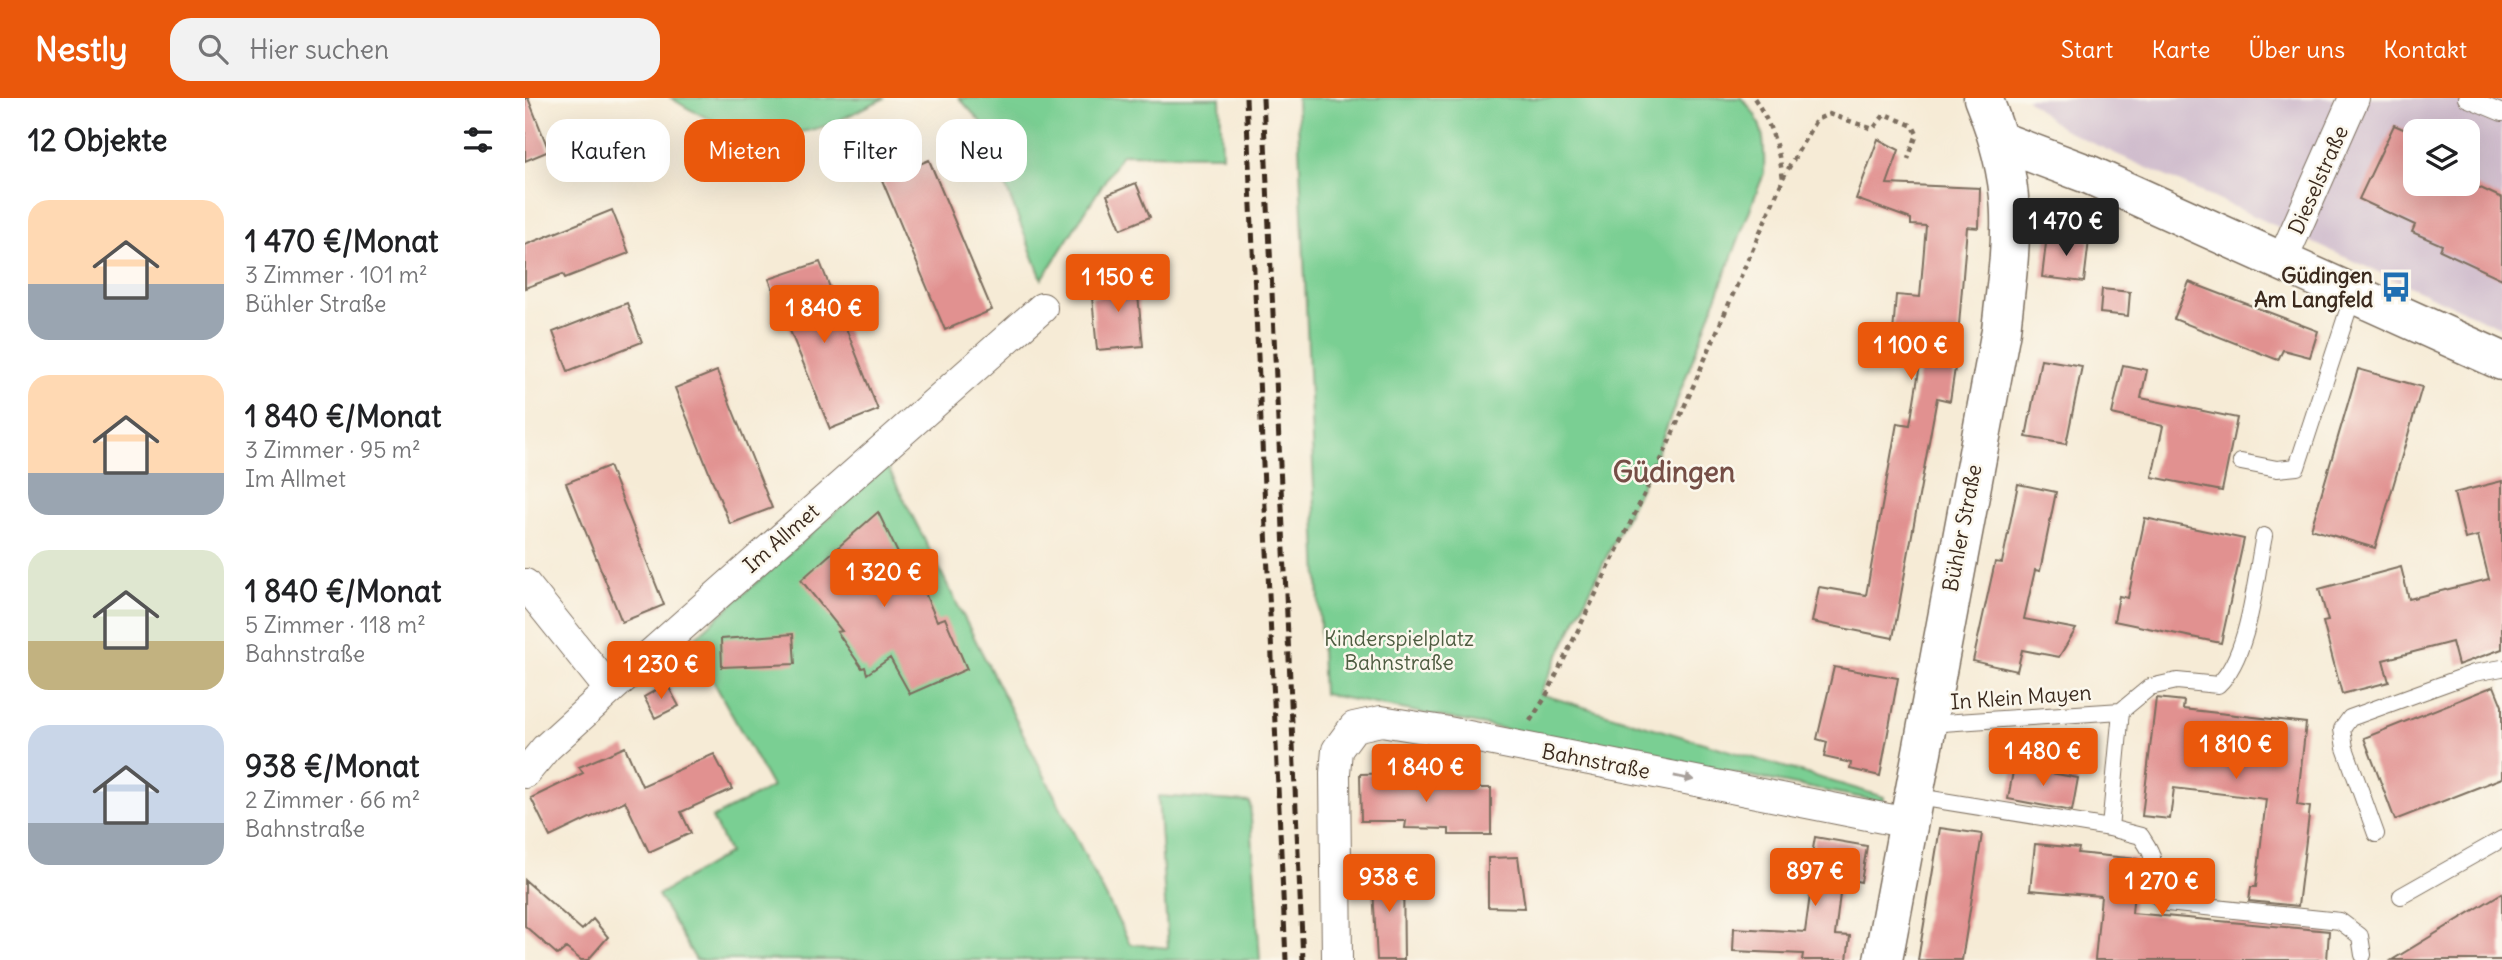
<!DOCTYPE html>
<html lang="de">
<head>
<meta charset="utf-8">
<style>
	body { margin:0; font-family:Delius,sans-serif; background:#f2f2f2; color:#202124; height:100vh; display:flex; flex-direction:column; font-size:26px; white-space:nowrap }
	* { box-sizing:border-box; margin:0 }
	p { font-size:23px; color:#757577 }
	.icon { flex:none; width:38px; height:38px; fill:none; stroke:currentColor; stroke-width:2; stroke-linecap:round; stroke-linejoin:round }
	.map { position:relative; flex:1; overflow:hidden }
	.panel { display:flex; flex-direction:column; background:#fff; width:525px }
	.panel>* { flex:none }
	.guide { position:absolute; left:21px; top:21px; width:665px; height:63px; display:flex; gap:14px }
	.buttons { position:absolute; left:1878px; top:21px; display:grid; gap:14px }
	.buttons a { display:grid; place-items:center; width:77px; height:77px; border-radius:14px; background:#fff; box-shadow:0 7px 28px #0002; font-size:35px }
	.price { position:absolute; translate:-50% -60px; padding:0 16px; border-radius:7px; background:#ea580c; color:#fff; font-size:23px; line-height:46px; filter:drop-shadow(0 2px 4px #0008) }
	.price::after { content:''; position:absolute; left:50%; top:42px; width:21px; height:16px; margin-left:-10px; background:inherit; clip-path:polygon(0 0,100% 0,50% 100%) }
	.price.current { background:#222; color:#fff }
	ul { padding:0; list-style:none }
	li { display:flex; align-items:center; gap:21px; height:175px; padding:0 28px }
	li span { display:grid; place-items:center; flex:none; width:196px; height:140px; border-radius:21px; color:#555 }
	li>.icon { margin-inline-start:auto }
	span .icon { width:84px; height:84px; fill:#fffc; stroke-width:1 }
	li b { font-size:30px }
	h2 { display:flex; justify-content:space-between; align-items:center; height:84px; padding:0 28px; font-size:30px }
	.pill { padding:0 24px; border-radius:21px; background:#fff; box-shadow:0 7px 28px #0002; font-size:24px; line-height:63px }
	.pill.current { background:#ea580c; color:#fff }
	header { display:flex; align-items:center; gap:42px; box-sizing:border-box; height:98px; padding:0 35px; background:#ea580c; color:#fff }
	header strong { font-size:33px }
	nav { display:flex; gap:38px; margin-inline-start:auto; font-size:24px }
	.search { width:490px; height:63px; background:#f2f2f2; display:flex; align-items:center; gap:18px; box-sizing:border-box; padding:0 24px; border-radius:21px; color:#757577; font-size:26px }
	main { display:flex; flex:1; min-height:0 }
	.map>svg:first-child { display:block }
	.industrial { fill:#d0bdcd; fill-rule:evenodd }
	.green { fill:#7acf93; stroke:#5a7c58; stroke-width:2 }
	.building { fill:#e19190 }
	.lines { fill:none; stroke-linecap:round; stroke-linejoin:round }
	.lane-casing { stroke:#7c6e5e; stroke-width:18 }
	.street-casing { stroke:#7c6e5e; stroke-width:32 }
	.secondary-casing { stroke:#7c6e5e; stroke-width:41 }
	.path { stroke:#7c6e5e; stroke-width:4.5; stroke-dasharray:5 5; stroke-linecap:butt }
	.lane { stroke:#fff; stroke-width:16 }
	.street { stroke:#fff; stroke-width:30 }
	.secondary { stroke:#fff; stroke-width:38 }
	.rail { stroke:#3b2a1e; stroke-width:5; stroke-dasharray:10 5; stroke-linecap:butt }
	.oneway { fill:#a79f9a }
	.labels { text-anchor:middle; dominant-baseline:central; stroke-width:5; stroke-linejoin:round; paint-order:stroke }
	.street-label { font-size:21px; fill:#3b2a1e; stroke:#fbf7ec }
	.poi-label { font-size:21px; font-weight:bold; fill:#3b2a1e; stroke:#fbf7ec; text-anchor:end }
	.park-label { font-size:21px; fill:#4e5c41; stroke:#fbf7ec }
	.district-label { font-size:28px; font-weight:bold; fill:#754e46; stroke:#fbf7ec }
</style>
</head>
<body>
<header>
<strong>Nestly</strong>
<div class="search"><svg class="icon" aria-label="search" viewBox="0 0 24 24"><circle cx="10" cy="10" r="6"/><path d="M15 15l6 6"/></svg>Hier suchen</div>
<nav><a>Start</a><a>Karte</a><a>Über uns</a><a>Kontakt</a></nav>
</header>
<main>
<section class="panel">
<h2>12 Objekte<svg class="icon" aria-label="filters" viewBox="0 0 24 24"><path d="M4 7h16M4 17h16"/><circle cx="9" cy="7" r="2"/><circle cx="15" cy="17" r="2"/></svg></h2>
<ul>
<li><span style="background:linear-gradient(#ffd9b3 60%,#9aa5b1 0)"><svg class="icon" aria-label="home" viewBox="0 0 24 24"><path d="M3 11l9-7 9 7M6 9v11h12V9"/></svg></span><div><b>1 470 €/Monat</b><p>3 Zimmer · 101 m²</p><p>Bühler Straße</p></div></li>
<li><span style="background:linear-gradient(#ffd9b3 70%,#9aa5b1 0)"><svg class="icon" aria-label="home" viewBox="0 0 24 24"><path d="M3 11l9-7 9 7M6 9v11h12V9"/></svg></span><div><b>1 840 €/Monat</b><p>3 Zimmer · 95 m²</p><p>Im Allmet</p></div></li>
<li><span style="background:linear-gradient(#dfe7d0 65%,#c2b280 0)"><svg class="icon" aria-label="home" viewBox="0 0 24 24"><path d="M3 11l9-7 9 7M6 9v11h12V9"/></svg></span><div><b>1 840 €/Monat</b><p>5 Zimmer · 118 m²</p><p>Bahnstraße</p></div></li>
<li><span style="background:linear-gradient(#c9d6e8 70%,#9aa5b1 0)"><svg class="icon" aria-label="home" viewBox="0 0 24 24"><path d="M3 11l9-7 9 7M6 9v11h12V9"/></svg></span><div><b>938 €/Monat</b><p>2 Zimmer · 66 m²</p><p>Bahnstraße</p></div></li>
</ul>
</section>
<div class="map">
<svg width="1977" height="862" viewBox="0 0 1977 862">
	<rect width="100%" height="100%" fill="#fbf7ec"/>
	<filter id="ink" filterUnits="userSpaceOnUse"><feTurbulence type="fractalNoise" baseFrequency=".0143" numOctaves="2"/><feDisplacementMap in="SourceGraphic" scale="14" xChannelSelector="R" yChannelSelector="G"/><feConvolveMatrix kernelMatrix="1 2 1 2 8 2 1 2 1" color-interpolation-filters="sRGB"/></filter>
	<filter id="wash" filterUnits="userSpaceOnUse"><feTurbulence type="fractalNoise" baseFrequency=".00686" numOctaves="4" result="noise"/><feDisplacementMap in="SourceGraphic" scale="28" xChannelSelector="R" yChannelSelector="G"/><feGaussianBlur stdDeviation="1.57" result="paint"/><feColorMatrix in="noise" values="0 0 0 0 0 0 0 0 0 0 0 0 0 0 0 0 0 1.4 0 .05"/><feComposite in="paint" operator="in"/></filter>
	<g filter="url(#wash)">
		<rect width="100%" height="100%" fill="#f6ebd6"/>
		<path class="industrial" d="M1501,0H1977V230L1567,45L1533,28ZM1890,33H1942V86H1890Z"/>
		<path class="green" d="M146,0H360C337,10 313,25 290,31C241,44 186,27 146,0Z
			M434,0H695L697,57L597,56L517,181L455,23Z
			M772,0H1216C1240,22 1240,45 1239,75L1131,357L1015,596L1359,699V704L798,596Z
			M362,368L605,846L643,850L633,698L725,704L735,862H171L133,797L204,755L187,720L247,689L166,543Z"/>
		<g id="blocks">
			<path class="building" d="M0,0H3L24,53L0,63Z
				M1869,27L1890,36V86H1947L1977,100V181L1915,152L1917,147L1887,134L1890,127L1834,101Z
				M1353,41L1374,52L1362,86L1455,90L1454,130L1442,129L1431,264L1425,303L1412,300L1368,540L1287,524L1294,489L1341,497L1372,325L1385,327L1400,237L1368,235L1371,197L1395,199L1401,128L1386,127V121L1331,101Z
				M404,62L467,212L420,232L357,82Z
				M611,85L625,119L596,131L582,97Z
				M87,112L104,155L40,180L38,176L0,190V147Z
				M1522,137L1564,142L1559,184L1517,179Z
				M295,164L353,312L305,331L244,181Z
				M611,177L618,248L572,252L567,199L576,198L575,180Z
				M1664,184L1793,233L1785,259L1758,252L1753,262L1649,221Z
				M1577,191L1605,194L1603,218L1575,215Z
				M102,205L117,244L43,273L28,234Z
				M1516,261L1557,268L1541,346L1501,339Z
				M1598,267L1622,272L1616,300L1712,320L1697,393L1627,379L1638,328L1587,316Z
				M1833,271L1897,289L1850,450L1786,431Z
				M192,273L247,410L205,426L150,290Z
				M84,368L139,507L97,524L41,385Z
				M1977,383V551L1933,567L1927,544L1858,562L1864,584L1817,596L1798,524L1803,523L1794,491L1876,469L1884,501L1964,481L1953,438L1940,441L1929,395Z
				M1493,386L1531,394L1515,473L1510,472L1499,521L1551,531L1534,559L1497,552L1492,573L1448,563L1470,464L1477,465Z
				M353,414L383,476L390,472L412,523L420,520L442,571L385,596L365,560L342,576L340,569L337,570L312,534L317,533L276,482Z
				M1620,420L1719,441L1696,545L1589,523L1594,498L1603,500Z
				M268,536L270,566L197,569L196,541Z
				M1309,569L1373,580L1355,678L1325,671L1326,665L1299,659L1302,644L1292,641Z
				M142,586L154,608L130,620L119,599Z
				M1969,588L1977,608V680L1870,722L1839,640Z
				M1631,600L1659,603L1658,611L1781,625L1772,707L1785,709L1773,808L1724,803L1726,789H1731L1741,701L1649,690L1645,721L1617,718Z
				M100,649L117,688L189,656L207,691L156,714L166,735L124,754L100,703L25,739L6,700L58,675L54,669Z
				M1489,668L1553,680L1547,713L1483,701Z
				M880,675V683H923L924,690H966V737H924V731L880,730L881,723H836L835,676Z
				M1415,730L1457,736L1437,862H1393Z
				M1290,739L1342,748L1336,784L1317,780L1310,837L1325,838L1322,862H1277L1278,856L1208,853L1209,830L1280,834L1288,775L1284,774Z
				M1510,746L1554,750L1553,755L1612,761L1607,815L1804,833L1802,862H1570L1576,798L1505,792Z
				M993,759L1000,810L963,809V760Z
				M847,772H878L879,862H852Z
				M0,782L57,832L68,821L83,839L63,862H56L41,850L33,857L0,828Z
				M1977,795V862H1867Z"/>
		</g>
	</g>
	<g filter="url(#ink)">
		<use href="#blocks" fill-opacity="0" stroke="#7c6e5e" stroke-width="2"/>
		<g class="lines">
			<g class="lane-casing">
				<path id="lane" d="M1941,0L1977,15
					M1716,364L1752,371L1772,369L1828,197
					M1403,626L1596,613L1625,589L1652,583L1693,587C1725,557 1730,481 1739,438
					M1387,698L1585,730L1616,738C1620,745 1626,752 1627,759C1628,781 1620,793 1642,805L1815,823L1835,838L1838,857
					M1585,730L1596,613
					M1851,736L1820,650L1817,631L1825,620L1949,575L1977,570
					M1876,798L1977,741"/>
			</g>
			<g class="street-casing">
				<path id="street" d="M1756,165L1829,0
					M0,486L85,592
					M0,675L21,650L85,592L517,210
					M812,862L810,675L812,652L829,629L856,623L918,633L1383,725"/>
			</g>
			<g class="secondary-casing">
				<path id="secondary" d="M1475,43L1565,77L1977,263
					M1358,862L1476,232C1487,138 1495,91 1458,0"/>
			</g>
			<path class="path" d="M1258,80L1291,22L1304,16L1348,31L1360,16L1388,28L1392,36L1383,61
				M1005,623L1020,600L1137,360L1258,81C1254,51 1246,25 1229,0"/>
			<use href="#lane" class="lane"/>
			<use href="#street" class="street"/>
			<use href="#secondary" class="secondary"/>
			<path class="rail" d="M721,0L761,862
				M738,0L778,862"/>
		</g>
		<defs><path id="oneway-solid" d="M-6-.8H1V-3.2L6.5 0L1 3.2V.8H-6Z" transform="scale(1.75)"/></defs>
		<use class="oneway" href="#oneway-solid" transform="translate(1159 680) rotate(12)"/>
	</g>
	<defs>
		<g id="bus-bare" transform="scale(2.415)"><path d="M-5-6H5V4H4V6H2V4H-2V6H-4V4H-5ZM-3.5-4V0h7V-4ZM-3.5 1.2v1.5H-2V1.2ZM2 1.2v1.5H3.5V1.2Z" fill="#1f6fb2" stroke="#fbf7ec" stroke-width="2.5" paint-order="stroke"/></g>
	</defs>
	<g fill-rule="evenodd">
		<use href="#bus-bare" x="1871" y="189"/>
	</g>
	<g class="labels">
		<g class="street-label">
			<text transform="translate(1793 82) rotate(-66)">Dieselstraße</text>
			<text transform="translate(1437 430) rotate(-79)">Bühler Straße</text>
			<text transform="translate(256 440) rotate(-41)">Im Allmet</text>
			<text transform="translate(1496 599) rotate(-4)">In Klein Mayen</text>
			<text transform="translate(1071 663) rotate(11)">Bahnstraße</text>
		</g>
		<g class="poi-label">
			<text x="1848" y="177">Güdingen<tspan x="1848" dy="24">Am Langfeld</tspan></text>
		</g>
		<g class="park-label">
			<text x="874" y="540">Kinderspielplatz<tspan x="874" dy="24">Bahnstraße</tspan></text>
		</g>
		<g class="district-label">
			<text x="1149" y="374">Güdingen</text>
		</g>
	</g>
</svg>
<div class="buttons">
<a><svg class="icon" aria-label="layers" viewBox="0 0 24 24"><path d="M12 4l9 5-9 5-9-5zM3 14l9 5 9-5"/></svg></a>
</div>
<b class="price current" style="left:1541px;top:160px">1 470 €</b>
<b class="price" style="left:593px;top:216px">1 150 €</b>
<b class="price" style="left:299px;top:247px">1 840 €</b>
<b class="price" style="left:1386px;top:284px">1 100 €</b>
<b class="price" style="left:359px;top:511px">1 320 €</b>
<b class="price" style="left:136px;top:603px">1 230 €</b>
<b class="price" style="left:1711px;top:683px">1 810 €</b>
<b class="price" style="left:1518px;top:690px">1 480 €</b>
<b class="price" style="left:901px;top:706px">1 840 €</b>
<b class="price" style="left:1290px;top:810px">897 €</b>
<b class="price" style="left:864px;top:816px">938 €</b>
<b class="price" style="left:1637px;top:820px">1 270 €</b>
<div class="guide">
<a class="pill">Kaufen</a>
<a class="pill current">Mieten</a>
<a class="pill">Filter</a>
<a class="pill">Neu</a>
</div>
</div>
</main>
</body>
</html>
